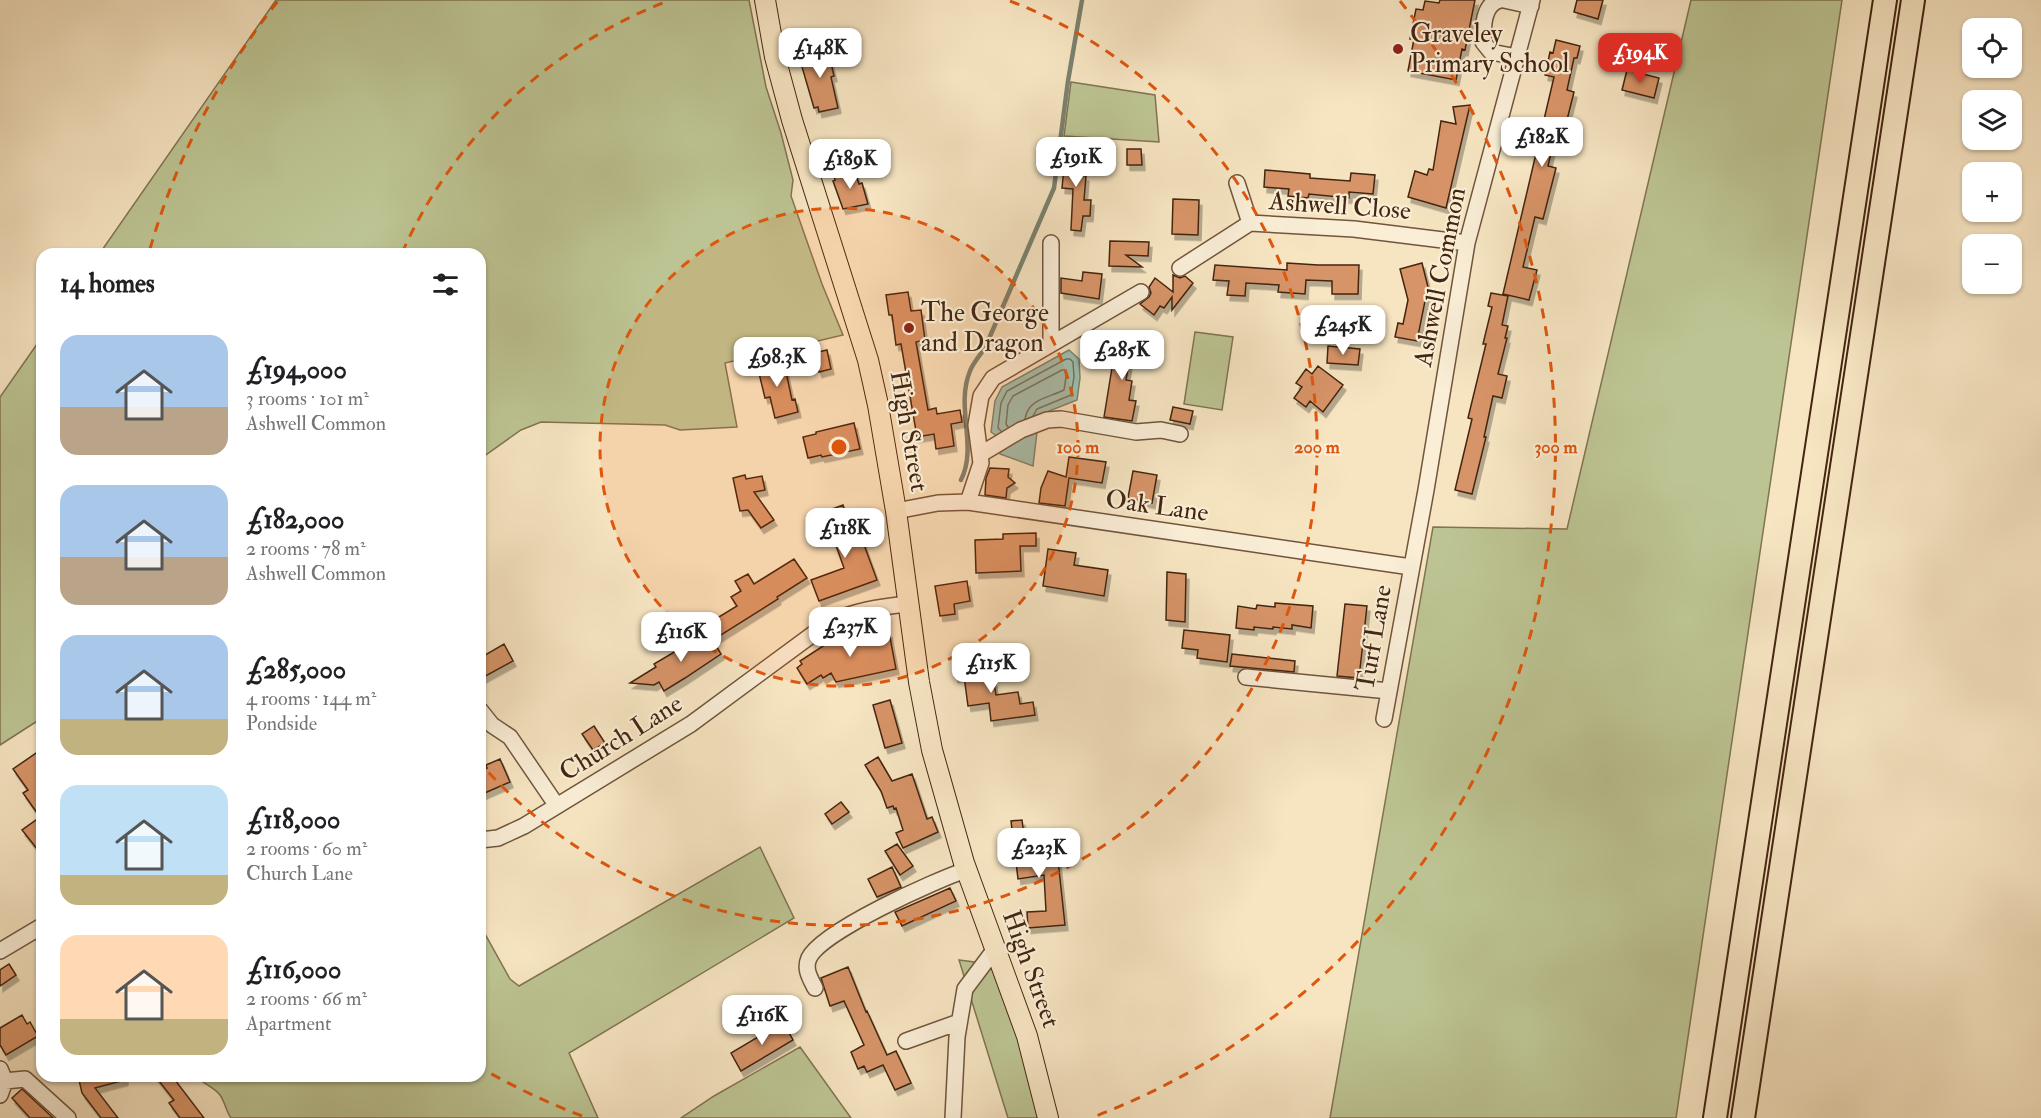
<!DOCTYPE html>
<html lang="en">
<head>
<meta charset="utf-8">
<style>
	body { margin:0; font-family:"IM FELL Double Pica",serif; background:#f2f2f2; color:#202124; height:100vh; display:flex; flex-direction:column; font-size:22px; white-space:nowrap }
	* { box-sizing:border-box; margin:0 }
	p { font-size:20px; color:#757577 }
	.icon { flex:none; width:33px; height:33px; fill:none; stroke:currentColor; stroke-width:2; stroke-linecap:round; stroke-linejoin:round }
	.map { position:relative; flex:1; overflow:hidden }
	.side { position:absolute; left:36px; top:248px; width:450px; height:834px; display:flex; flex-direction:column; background:#fff; border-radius:18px; box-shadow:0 2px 4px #0004 }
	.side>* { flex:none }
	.tools { position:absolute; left:1962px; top:18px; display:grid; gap:12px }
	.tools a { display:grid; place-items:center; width:60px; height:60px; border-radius:12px; background:#fff; box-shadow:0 2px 4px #0004; font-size:30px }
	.price { position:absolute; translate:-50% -51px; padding:0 14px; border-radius:12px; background:#fff; color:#222; font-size:20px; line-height:39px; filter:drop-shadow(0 2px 3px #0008) }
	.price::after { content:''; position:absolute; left:50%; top:36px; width:18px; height:14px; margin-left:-9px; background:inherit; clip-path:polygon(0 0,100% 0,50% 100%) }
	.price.on { background:#d93025; color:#fff }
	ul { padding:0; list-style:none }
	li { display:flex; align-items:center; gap:18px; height:150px; padding:0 24px }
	li span { display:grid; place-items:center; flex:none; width:168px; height:120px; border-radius:18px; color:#555 }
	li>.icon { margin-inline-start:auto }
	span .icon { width:72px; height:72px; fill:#fffc; stroke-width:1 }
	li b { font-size:26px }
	h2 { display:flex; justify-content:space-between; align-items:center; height:72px; padding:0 24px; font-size:26px }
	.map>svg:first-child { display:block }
	.green { fill:#bdc493; stroke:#807452; stroke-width:1.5 }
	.water { fill:#9ebfaf; stroke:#7a816f; stroke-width:1.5 }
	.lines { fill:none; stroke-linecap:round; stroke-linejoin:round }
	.shore { stroke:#707260; stroke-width:1.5 }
	.stream { stroke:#7a816f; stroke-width:4.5 }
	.building { fill:#d79468; stroke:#432510; stroke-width:1.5; filter:url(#shadow) }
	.minor-casing { stroke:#70553c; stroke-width:18 }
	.major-casing { stroke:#432510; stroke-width:22 }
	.highway-casing { stroke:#432510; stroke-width:26 }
	.minor { stroke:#faeed7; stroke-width:15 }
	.major { stroke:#f7e5c2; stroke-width:20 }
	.highway { stroke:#f7e5c2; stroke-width:22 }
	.ring { fill:none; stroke:#e0560c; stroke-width:3; stroke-dasharray:10 8 }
	.poi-dot { fill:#8f2418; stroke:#faeed7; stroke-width:2 }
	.labels { text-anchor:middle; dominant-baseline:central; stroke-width:4.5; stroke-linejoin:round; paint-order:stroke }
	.poi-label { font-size:26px; fill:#432510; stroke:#faeed7; text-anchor:start }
	.street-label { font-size:26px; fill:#432510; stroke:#faeed7 }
	.centre { fill:#e0560c; stroke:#faeed7; stroke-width:3 }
	.ring-label { font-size:18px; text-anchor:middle; font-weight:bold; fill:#e0560c; stroke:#faeed7; stroke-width:4.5; stroke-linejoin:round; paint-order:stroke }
</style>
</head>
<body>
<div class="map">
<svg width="2041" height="1118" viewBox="0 0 2041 1118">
	<defs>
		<filter id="shadow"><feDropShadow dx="3" dy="5.5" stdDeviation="0" flood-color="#0004"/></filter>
	</defs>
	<rect width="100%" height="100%" fill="#f7e5c2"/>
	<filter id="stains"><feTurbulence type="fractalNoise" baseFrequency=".00333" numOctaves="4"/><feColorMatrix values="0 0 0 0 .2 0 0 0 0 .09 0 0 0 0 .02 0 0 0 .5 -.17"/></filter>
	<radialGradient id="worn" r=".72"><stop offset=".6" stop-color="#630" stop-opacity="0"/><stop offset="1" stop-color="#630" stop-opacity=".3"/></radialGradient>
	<path class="green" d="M276,0H749L766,87L781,133L793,180L791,196L822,284L843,335L725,363L737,427L680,430L665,425L541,422L521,430L480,459V254L100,253Z
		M1691,0H1842L1676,1118H1330L1433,527L1567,529Z
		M1071,82L1155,95L1159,142L1064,136Z
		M1195,332L1233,337L1222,410L1184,404Z
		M42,337V718L0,745V397Z
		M760,847L794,918L569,1053L598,1118H231C226,1111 225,1102 220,1095C214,1087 203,1084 196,1076H480V925L510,979L519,986Z
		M959,960L990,964L1012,1005L1044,1118H1008Z
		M800,1047L851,1118H681L714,1096Z"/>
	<path class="water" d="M1069,350L1079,359L1080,378L1077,400L1039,415L1033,466L1000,454L1001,439L991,432L995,401L1002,387Z"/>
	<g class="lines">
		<path class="shore" d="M1008,427L1006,424L1008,405L1013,396L1062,370H1065L1066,377L1064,390C1048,398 1028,399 1025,419
			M1001,431L998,428L1001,403L1007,391L1066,359H1070L1073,362L1074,377L1071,395L1037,409L1033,416"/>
		<path class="stream" d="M961,480C978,446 955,408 970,371C973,363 980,355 985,348L1054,188L1068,81L1082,0"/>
	</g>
	<path class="building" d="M1440,0H1475L1465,50L1462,49L1456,80L1408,71L1414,39H1410L1416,9L1423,10L1425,1L1439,3Z
		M1577,0H1603L1598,19L1574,12Z
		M1556,40L1580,46L1577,58H1574L1567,90L1574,92L1567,120L1559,118L1548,166L1556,168L1543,219L1535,217L1523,267L1537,270L1529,300L1503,294L1554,77L1545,75L1550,52L1553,53Z
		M827,46L834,76L831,77L838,108L819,112L818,107L814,108L800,60L806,58L805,52Z
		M1627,70L1659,78L1654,98L1622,90Z
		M1470,105L1446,208L1408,197L1415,171L1427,175L1429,169L1433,170L1441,121L1456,124L1453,107Z
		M1066,148L1081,149L1079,175L1086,176L1084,200H1091L1090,216H1083L1081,231L1071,230L1073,189L1062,188Z
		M1127,149H1141L1142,165H1127Z
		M854,169L859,184L862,183L868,204L843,209L833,181L835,180L834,175Z
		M1265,170L1310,174V178L1350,181L1351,173L1375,175L1373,194L1349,192V198L1309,194L1308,198L1288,196L1289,189L1264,187Z
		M1173,199L1199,200L1198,235L1172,234Z
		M1110,241L1149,242L1148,256L1126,255L1142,267L1109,266Z
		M1287,263L1318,265H1359L1358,294H1332V281L1306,280L1305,294L1278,292L1279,285L1246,283L1245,296L1227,295L1229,281L1213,280L1215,265L1287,270Z
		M1422,263L1430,295L1426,296L1417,341L1395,337L1398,323L1403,324L1408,300L1400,269Z
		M1083,272L1102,274L1099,299L1061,293V278L1082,281Z
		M1173,275L1180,278L1185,276L1193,283L1172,310V297L1164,308L1160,306L1154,315L1140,304L1149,297L1151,293L1149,287L1155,278L1173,292Z
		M908,292L911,311L921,310L925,340L916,342L928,410L936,408L937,414L960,410L962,422L951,424L954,446L936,449L934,434L917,437L901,344L896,345L892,315H889L886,295Z
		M1491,293L1508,296L1502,325L1508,326L1505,338H1507L1498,374L1507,376L1502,398L1493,396L1484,437H1486L1472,494L1455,490L1472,419L1468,418L1486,344H1483L1492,307L1488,306Z
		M1117,337L1143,341L1140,353L1131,351L1126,380L1132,381L1129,400L1136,401L1132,421L1104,417Z
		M1328,346L1360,349L1358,365L1327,363Z
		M827,350L831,369L819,372L814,353Z
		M783,358L792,400L795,399L798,412L775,418L770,397L765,398L757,365Z
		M1318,366L1343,385L1323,412L1310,401L1306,407L1294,398L1302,387L1296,383L1306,369L1312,374Z
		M1173,407L1193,411L1190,424L1170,420Z
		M854,423L860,449L822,457L821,455L808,458L803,437L816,434V432Z
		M1069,457L1106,462L1102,483L1069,478L1065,506L1039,503L1041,488L1048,471L1066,477Z
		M990,468L1009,469L1008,477L1015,483L1007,488L1006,498L985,495L986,478Z
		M1133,471L1157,475L1152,503L1128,498Z
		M745,475L746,479L762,476L765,490L754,492L774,520L761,528L748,510L740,511L733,478Z
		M843,505L857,544L863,542L877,580L819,601L811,580L844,568L824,512Z
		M1036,533V546H1020L1021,571L976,573L975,540L1003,539V534Z
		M1048,549L1076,553L1074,565L1108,570L1104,596L1043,586Z
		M794,559L807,578L777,597L778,599L713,640L704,626L737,606L731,597L741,591L735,581L748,574L754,584Z
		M1167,572L1186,574L1185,622L1166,620Z
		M967,581L970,601L954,604L955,614L940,616L935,586Z
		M1275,603L1313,606L1311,628L1292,625V629L1273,627V629L1254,627V630L1236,628L1238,606L1256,609L1257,605L1275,607Z
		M1345,604L1367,606L1359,678L1337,676Z
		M1184,630L1230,635L1227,662L1197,658L1198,650L1182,648Z
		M708,632L721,654L685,678L664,691L659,682L654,685L630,683L656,667L654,664Z
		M844,632L848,640L889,632L896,669L836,682L831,673L823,678L821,675L807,684L797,668L802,664L800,661L831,641L830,639Z
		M504,644L513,661L480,679V658Z
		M1232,654L1295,661L1294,672L1230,666Z
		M974,661L976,672L992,670L996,695L1018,692L1020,704L1033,702L1035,715L991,721L989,703L968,706L964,676L955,677L954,664Z
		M890,700L902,743L885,748L873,705Z
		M594,726L605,743L593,750L582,734Z
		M42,749V855L22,830L40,817L23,793L28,790L13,769Z
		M878,757L892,781L912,774L927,819L932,817L938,832L903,848L896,833L903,830L896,808L894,809L893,806L887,808L881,791L865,765Z
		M500,759L510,782L480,795V771L487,768L486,765Z
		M841,802L849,812L832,824L825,814Z
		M1022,820L1026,849L1038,847L1039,852L1047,851L1048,861L1058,860L1065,925L1028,928L1027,912L1046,911L1044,875L1018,879L1011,821Z
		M897,844L913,866L900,875L885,851Z
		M892,867L901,887L877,897L868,879Z
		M950,888L956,901L902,926L895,912Z
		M9,964L16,975L0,986V970Z
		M848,967L866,1012L867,1011L887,1055L896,1051L911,1083L895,1090L883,1065L867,1072L864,1066L858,1069L851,1052L864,1045L844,1001L830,1006L821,978Z
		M22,1015L27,1024L30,1022L38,1036L6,1055L0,1045V1028Z
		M783,1022L793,1040L741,1071L731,1053Z
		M78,1076H125V1080L95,1088L118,1118H101L82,1093Z
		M155,1076H172L204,1118H180L169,1103L174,1100Z
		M22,1089L51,1116L53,1118H30L12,1098Z"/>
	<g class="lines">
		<g class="minor-casing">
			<path id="minor" d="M1500,0C1483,4 1483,27 1483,42L1491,52L1517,57
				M1504,0L1531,6
				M1237,183L1250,223L1354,229L1467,243
				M1180,268L1250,223
				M1051,344V243
				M981,454L1021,430L1047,420L1061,419L1136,432L1161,430L1180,434
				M968,502L981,463L976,425L981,396L993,378L1141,292
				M896,511L938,503L968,502L1411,567
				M1246,677L1389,691
				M480,710L492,725L510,737L557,806
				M1384,719L1426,490L1467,243L1532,0
				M480,840L498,838L524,826L691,724L828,623C854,611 879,607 907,604
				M0,951L42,926
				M815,988C810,978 804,969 809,958C822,931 936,880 966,870
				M906,1041L959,1022
				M0,1069L5,1081L0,1095
				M5,1081L25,1079L68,1118
				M953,1118L957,1037L965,989L995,949"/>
		</g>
		<g class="major-casing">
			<path id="major" d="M765,0L775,57L792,120L868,360L878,405L896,511L919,682L932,750L964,863L1027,1036L1048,1118"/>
		</g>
		<g class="highway-casing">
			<path id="highway" d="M1715,1118L1885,0
				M1743,1118L1913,0"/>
		</g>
		<use href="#minor" class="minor"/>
		<use href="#major" class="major"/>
		<use href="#highway" class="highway"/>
	</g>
	<circle cx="839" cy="447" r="239" fill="#e0560c" fill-opacity=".12"/>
	<g class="ring">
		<circle cx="839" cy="447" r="239"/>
		<path d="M402 253A478 478 0 0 1 668 1M1010 1A478 478 0 1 1 481 764"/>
		<path d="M582 1116A717 717 0 0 1 481 1068M150 249A717 717 0 0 1 278 1M1400 1A717 717 0 0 1 1096 1116"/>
	</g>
	<g class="poi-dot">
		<circle cx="1398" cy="49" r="6"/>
		<circle cx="909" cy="328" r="6"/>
	</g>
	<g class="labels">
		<g class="poi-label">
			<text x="1410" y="34">Graveley<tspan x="1410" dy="30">Primary School</tspan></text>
			<text x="921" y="313">The George<tspan x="921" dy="30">and Dragon</tspan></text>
		</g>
		<g class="street-label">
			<text transform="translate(1340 206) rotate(4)">Ashwell Close</text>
			<text transform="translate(1440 277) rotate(-79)">Ashwell Common</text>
			<text transform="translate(909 431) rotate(80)">High Street</text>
			<text transform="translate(1157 506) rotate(8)">Oak Lane</text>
			<text transform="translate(1374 638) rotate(-80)">Turf Lane</text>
			<text transform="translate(621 738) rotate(-32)">Church Lane</text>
			<text transform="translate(1031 969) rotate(70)">High Street</text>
		</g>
	</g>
	<circle cx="839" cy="447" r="9" class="centre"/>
	<g class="ring-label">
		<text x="1078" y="453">100 m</text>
		<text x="1317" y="453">200 m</text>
		<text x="1556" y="453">300 m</text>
	</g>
	<rect width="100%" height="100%" filter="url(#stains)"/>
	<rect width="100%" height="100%" fill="url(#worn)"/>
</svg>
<div class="tools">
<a><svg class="icon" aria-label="locate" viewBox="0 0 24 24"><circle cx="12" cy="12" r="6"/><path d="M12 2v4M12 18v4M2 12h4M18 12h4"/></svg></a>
<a><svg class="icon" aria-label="layers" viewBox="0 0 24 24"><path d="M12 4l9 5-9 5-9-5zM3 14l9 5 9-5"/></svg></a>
<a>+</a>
<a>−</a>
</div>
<b class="price" style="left:820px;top:79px">£148K</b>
<b class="price on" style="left:1640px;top:84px">£194K</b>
<b class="price" style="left:1542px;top:168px">£182K</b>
<b class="price" style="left:1076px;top:188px">£191K</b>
<b class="price" style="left:850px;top:190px">£189K</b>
<b class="price" style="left:1343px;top:356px">£245K</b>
<b class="price" style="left:1122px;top:381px">£285K</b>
<b class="price" style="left:777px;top:388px">£98.3K</b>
<b class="price" style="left:845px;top:559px">£118K</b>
<b class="price" style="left:850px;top:658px">£237K</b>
<b class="price" style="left:681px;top:663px">£116K</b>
<b class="price" style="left:991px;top:694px">£115K</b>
<b class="price" style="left:1039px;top:879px">£223K</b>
<b class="price" style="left:762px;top:1046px">£116K</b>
<section class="side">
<h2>14 homes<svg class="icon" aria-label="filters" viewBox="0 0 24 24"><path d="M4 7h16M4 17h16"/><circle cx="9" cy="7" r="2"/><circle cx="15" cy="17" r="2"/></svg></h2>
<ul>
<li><span style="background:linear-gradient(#a9c7e8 60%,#b9a48a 0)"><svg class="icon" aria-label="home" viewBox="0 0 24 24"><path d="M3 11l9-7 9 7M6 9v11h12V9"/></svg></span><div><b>£194,000</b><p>3 rooms · 101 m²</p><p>Ashwell Common</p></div></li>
<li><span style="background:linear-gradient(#a9c7e8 60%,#b9a48a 0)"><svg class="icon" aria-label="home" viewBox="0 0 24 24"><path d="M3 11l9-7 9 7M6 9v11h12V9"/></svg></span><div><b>£182,000</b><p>2 rooms · 78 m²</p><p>Ashwell Common</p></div></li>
<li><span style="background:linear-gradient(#a9c7e8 70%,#c2b280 0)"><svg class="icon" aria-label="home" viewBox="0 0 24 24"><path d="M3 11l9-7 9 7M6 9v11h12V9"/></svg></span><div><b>£285,000</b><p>4 rooms · 144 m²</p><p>Pondside</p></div></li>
<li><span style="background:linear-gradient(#bfe0f5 75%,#c2b280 0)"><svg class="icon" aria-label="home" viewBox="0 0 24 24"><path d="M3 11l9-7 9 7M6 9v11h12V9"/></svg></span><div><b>£118,000</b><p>2 rooms · 60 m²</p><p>Church Lane</p></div></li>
<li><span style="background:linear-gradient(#ffd9b3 70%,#c2b280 0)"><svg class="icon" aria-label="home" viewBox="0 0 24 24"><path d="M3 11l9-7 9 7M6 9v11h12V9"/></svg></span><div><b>£116,000</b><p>2 rooms · 66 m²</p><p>Apartment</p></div></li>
</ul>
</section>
</div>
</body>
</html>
